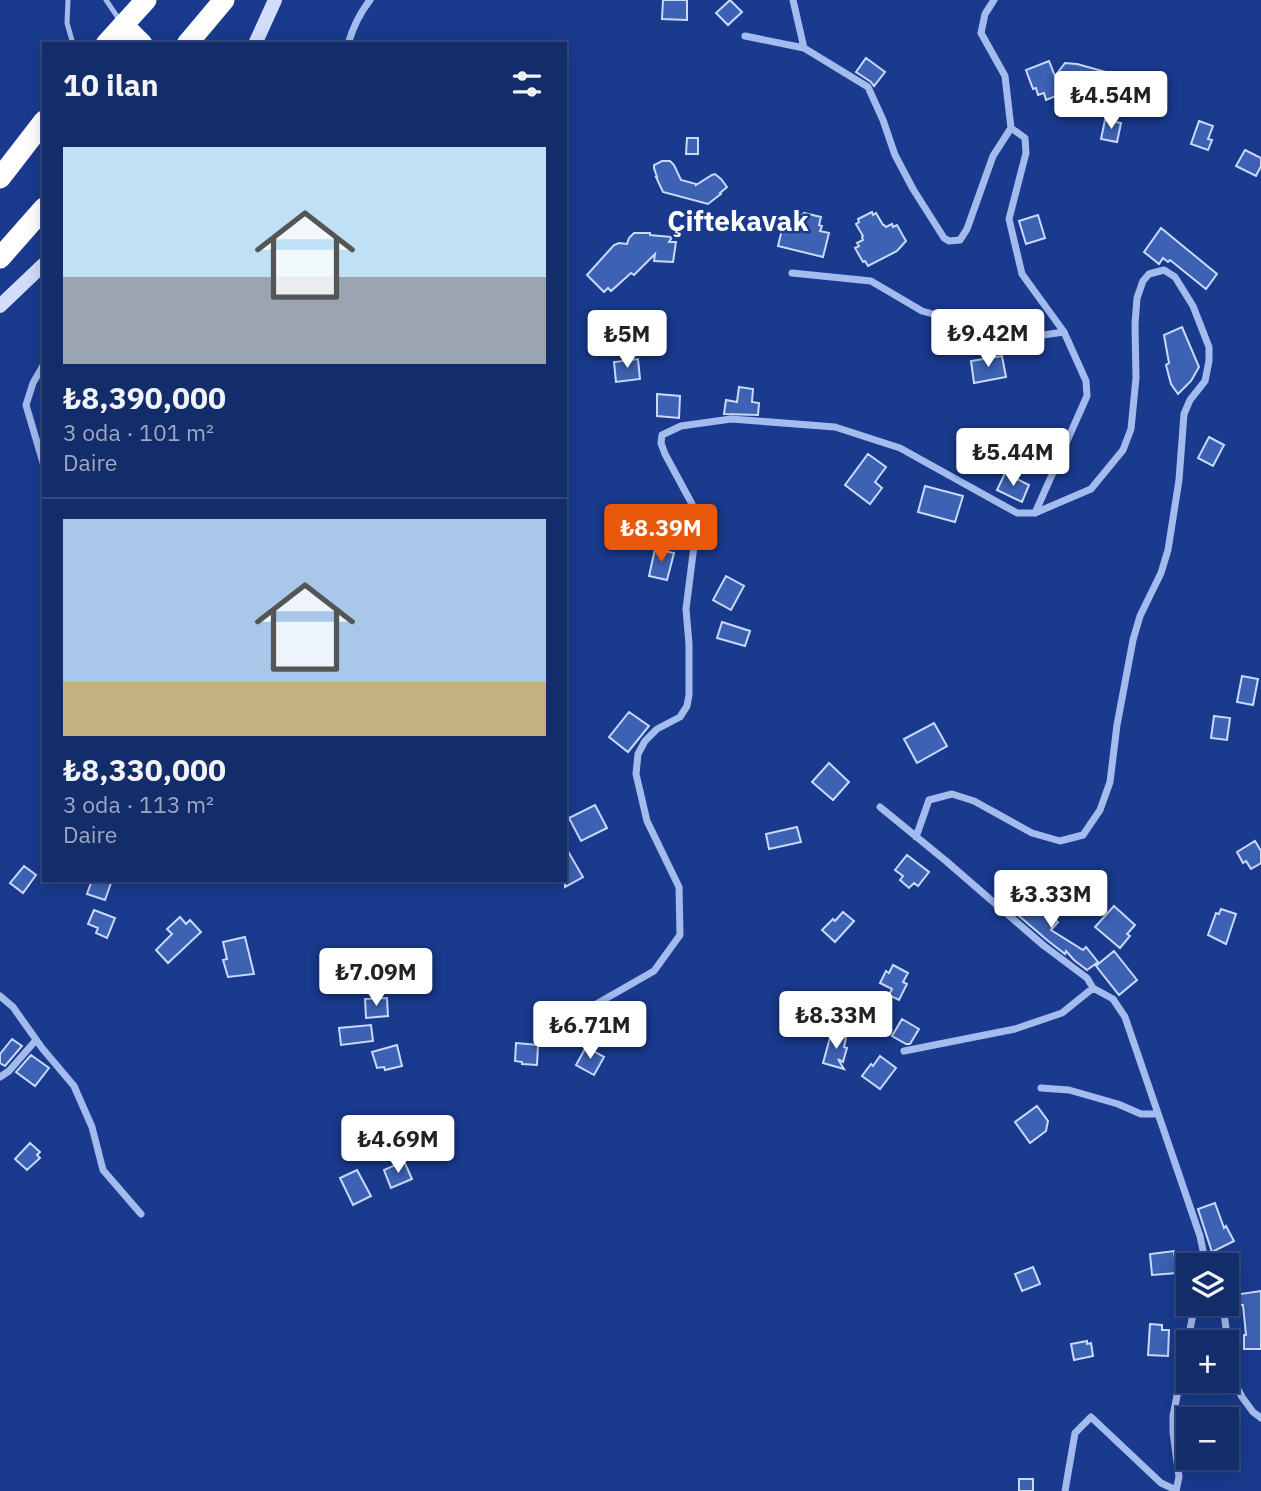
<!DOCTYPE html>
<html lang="tr">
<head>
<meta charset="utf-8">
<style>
	body { margin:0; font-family:"IBM Plex Sans",sans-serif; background:#1c3470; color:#f1f3f6; height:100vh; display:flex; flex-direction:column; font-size:26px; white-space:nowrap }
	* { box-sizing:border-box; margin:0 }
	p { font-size:23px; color:#9da7c1 }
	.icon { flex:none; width:38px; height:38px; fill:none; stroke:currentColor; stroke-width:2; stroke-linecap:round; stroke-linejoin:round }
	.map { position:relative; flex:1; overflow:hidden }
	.details { position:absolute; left:42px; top:42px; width:525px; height:840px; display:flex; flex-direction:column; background:#132c6a; border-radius:0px; box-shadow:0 4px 18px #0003,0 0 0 2px #32487e }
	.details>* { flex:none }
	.buttons { position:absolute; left:1176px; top:1253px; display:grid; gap:14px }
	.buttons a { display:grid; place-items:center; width:63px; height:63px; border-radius:0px; background:#132c6a; box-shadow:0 4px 18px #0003,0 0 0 2px #32487e; font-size:35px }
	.price { position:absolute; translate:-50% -60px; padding:0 16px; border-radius:7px; background:#fff; color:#222; font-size:23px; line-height:46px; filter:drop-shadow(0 2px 4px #0008) }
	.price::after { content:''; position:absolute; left:50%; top:42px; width:21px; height:16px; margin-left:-10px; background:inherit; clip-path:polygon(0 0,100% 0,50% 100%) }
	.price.current { background:#ea580c; color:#fff }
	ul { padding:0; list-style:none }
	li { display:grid; align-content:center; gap:14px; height:371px; padding:0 21px }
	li+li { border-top:2px solid #32487e }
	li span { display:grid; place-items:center; height:217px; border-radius:0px; color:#555 }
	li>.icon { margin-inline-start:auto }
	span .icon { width:126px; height:126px; fill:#fffc; stroke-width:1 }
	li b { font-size:30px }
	h2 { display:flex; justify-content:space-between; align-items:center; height:84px; padding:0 21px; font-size:30px }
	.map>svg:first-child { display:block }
	.building { fill:#3d61b3; stroke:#cad9fa; stroke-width:2 }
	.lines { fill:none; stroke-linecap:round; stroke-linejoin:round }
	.lane { stroke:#a4bbee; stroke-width:5 }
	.street { stroke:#a4bbee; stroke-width:7 }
	.secondary { stroke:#d1ddfa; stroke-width:14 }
	.highway { stroke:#fff; stroke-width:21 }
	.labels { text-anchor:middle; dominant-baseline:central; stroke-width:5; stroke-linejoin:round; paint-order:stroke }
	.district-label { font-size:28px; font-weight:bold; fill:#fff; stroke:#193a8d }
</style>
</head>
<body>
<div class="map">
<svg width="1261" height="1491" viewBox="0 0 1261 1491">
	<rect width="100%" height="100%" fill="#193a8d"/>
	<path class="building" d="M663,0H687V20L662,19Z
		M730,0L742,12L728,25L716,13Z
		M866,58L885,72L874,86L871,82L856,72Z
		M1049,61L1055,76L1065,63L1077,64L1113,74L1106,97L1086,91L1089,81L1056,79L1061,94L1046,100L1044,93L1038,95L1036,88L1033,89L1026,70Z
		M1105,120L1121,123L1117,142L1101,139Z
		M1199,121L1213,126L1208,139L1212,140L1208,150L1191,144Z
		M687,138H698V154H686Z
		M1245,150L1261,158V166L1256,176L1236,166Z
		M662,161H670L674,165L681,180L696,184V185L712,175L715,174L721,179L727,187L720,193L721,194L708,204L663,192L656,177H657L654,168V165Z
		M872,212L873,215L876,213L883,225H884L886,227L892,224L893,227L897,225L906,241L897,251L868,266L865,261L863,262L855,248L859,246L857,243L863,240L862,237L863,236L856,224L859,222L858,219Z
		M795,213L803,215L804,213L821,217L819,225L822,226L820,231L829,233L823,257L778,246L784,221L792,224Z
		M1038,215L1045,238L1026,244L1019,221Z
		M1161,228L1217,274L1206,289L1170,260L1168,262L1163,258L1159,264L1144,252Z
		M634,233H650V235L672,237L669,242H676L673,262L654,261L655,254L634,275L631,273L611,291L608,288L604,292L587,275L614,245L619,243L627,244L629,238Z
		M1182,327L1199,367L1191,381L1178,394L1171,384L1166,365L1169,363L1164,335Z
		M1002,356L1006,377L974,383L971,361Z
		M638,359L640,379L616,382L614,362Z
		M739,387L753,389L752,402L759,403L758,415L724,414L726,400L737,402Z
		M657,394L680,396L679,418L657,416Z
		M1209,437L1224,445L1213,466L1198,458Z
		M868,454L886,467L875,482L882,488L870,504L845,485Z
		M1005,473L1029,485L1022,502L997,490Z
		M925,486L963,496L955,522L918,512Z
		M655,549L674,553L667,580L649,576Z
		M726,576L744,586L731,610L713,600Z
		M722,622L750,631L745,646L717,638Z
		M1242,676L1258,679L1253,705L1237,702Z
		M629,712L649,726L628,752L609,737Z
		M1214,716L1230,718L1227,740L1211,738Z
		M934,723L947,746L917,763L904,739Z
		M829,763L849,782L833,800L812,782Z
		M595,805L607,828L581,841L569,818Z
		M797,827L801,842L769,849L766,834Z
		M1255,841L1261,851V863L1251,869L1246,861L1243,863L1237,852Z
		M565,846L583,877L565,887Z
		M907,855L929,872L918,886L914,883L909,888L900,880L903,876L895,870Z
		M24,866L36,875L23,893L10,883Z
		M92,880H105L111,883L105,900L87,894Z
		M1026,893L1058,922L1051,930L1083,950L1086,947L1098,962L1087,970L1074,960L1066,951L1065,954L1047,940L1011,909Z
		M1114,906L1135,925L1127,934L1130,936L1120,948L1095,927Z
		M1221,909L1236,914L1226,944L1208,935L1216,913L1219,914Z
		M94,910L115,918L107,938L96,933L98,928L88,924Z
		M843,912L854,921L835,942L822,930L833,919L835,921Z
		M180,917L186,924L190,920L201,932L168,963L156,950L172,934L167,929Z
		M245,937L254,974L228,977L223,960L227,959L223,942Z
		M1114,951L1137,980L1119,995L1096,966Z
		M893,965L908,973L903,982L907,984L899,1000L889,995L892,989L880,983L886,971L889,973Z
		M387,998L388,1016L366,1018L365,999Z
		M902,1019L919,1029L910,1044H906L892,1036Z
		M371,1025L373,1041L341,1045L339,1028Z
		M831,1034L846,1038L844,1047L847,1048L843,1062L838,1059L844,1069L823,1063Z
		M12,1039L22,1046L5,1066L0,1063V1054Z
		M516,1043L538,1045L537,1065L522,1064V1062L515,1061Z
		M397,1045L402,1066L385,1070L384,1067L377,1068L372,1052Z
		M586,1047L604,1057L594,1075L576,1065Z
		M31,1055L49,1068L35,1086L16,1072Z
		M880,1056L896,1068L880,1089L862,1076L871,1064L873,1066Z
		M1037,1106L1048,1121L1046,1131L1030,1143L1015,1122Z
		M30,1143L40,1152L37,1155L40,1158L27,1170L15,1159Z
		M404,1161L412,1179L391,1188L384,1170Z
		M357,1170L371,1196L353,1205L340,1178Z
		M1215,1203L1224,1228L1226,1226L1234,1241L1212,1252L1198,1209Z
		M1174,1251L1177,1273L1152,1275L1150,1254Z
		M1033,1267L1040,1284L1022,1291L1015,1274Z
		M1261,1291V1349H1244V1335H1246L1243,1305H1229L1227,1296Z
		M1150,1324L1162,1325V1330H1169L1168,1356L1148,1355Z
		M1087,1341V1344L1091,1343L1093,1356L1074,1360L1071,1344Z
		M1019,1479H1033V1491H1019Z"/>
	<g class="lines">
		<path class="lane" d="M68,0L67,23L73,44
			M106,0L121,22"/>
		<path class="street" d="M793,0L804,48
			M745,36L804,48L868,87L883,120L895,155L913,189L944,238L949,241L960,240L967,229L993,156L1011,128L1005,76L981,33L985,14L994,0
			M348,44C353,27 359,14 370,0
			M1011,128L1025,138L1026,153L1009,219L1022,274L1064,332L1086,381L1087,396L1035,513
			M792,273L871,281L922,311L958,321L971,330L987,343L1064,332
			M44,364L33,383L26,405L44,466
			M880,807L946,861L1043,945L1087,978L1093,988L1113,999L1125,1017L1200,1236L1206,1265
			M0,996L13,1007L42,1048L74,1086L92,1127L103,1170L141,1214
			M570,1019L654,971L680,935L679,887L647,821L636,774L638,754L645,741L657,729L680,717L687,706L689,695V644L686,609L697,522L692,504L665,454L661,443L662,435L681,426L731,419L835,427L900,448L1017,513H1035L1091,489L1123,450L1131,429L1136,378L1135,324L1137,298L1143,281L1149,274L1164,270L1175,277L1193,306L1209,347V361L1205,381L1190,400L1184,414L1179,480L1168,550L1161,573L1140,616L1133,640L1117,725L1110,782L1100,810L1083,835L1060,841L1032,833L974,801L952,794L929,800L916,837
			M904,1051L1015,1029L1062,1013L1093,988
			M0,1077L9,1071L36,1040
			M1041,1088L1069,1090L1118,1104L1141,1114H1158
			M1223,1304L1232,1378L1242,1397L1253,1412L1261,1418
			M1065,1491L1075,1433L1091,1417L1161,1483L1176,1490
			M1176,1491L1179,1477L1173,1432V1416L1195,1304"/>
		<path class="secondary" d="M255,44L275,0
			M0,306L44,264"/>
		<path class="highway" d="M123,25L142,44
			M106,44L146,0
			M187,44L224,0
			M0,178L44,121
			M0,258L44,208"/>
	</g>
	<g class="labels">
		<g class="district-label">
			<text x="738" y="220">Çiftekavak</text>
		</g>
	</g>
</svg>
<div class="buttons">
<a><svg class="icon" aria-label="layers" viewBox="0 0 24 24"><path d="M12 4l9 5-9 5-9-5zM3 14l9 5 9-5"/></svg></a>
<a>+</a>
<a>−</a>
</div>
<b class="price" style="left:1111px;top:131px">₺4.54M</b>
<b class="price" style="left:988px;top:369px">₺9.42M</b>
<b class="price" style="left:627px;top:370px">₺5M</b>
<b class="price" style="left:1013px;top:488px">₺5.44M</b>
<b class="price current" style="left:661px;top:564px">₺8.39M</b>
<b class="price" style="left:1051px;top:930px">₺3.33M</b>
<b class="price" style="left:376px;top:1008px">₺7.09M</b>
<b class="price" style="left:836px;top:1051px">₺8.33M</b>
<b class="price" style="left:590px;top:1061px">₺6.71M</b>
<b class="price" style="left:398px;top:1175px">₺4.69M</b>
<section class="details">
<h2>10 ilan<svg class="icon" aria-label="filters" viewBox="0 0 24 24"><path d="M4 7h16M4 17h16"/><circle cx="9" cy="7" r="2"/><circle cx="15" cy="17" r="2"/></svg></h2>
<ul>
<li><span style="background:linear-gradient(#bfe0f5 60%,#9aa5b1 0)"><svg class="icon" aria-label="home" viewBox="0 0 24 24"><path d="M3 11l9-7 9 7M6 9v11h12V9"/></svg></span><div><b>₺8,390,000</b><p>3 oda · 101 m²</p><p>Daire</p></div></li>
<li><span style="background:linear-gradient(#a9c7e8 75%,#c2b280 0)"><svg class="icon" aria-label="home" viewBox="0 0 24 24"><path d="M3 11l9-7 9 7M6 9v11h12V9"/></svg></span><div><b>₺8,330,000</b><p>3 oda · 113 m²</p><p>Daire</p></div></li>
</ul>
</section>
</div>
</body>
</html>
